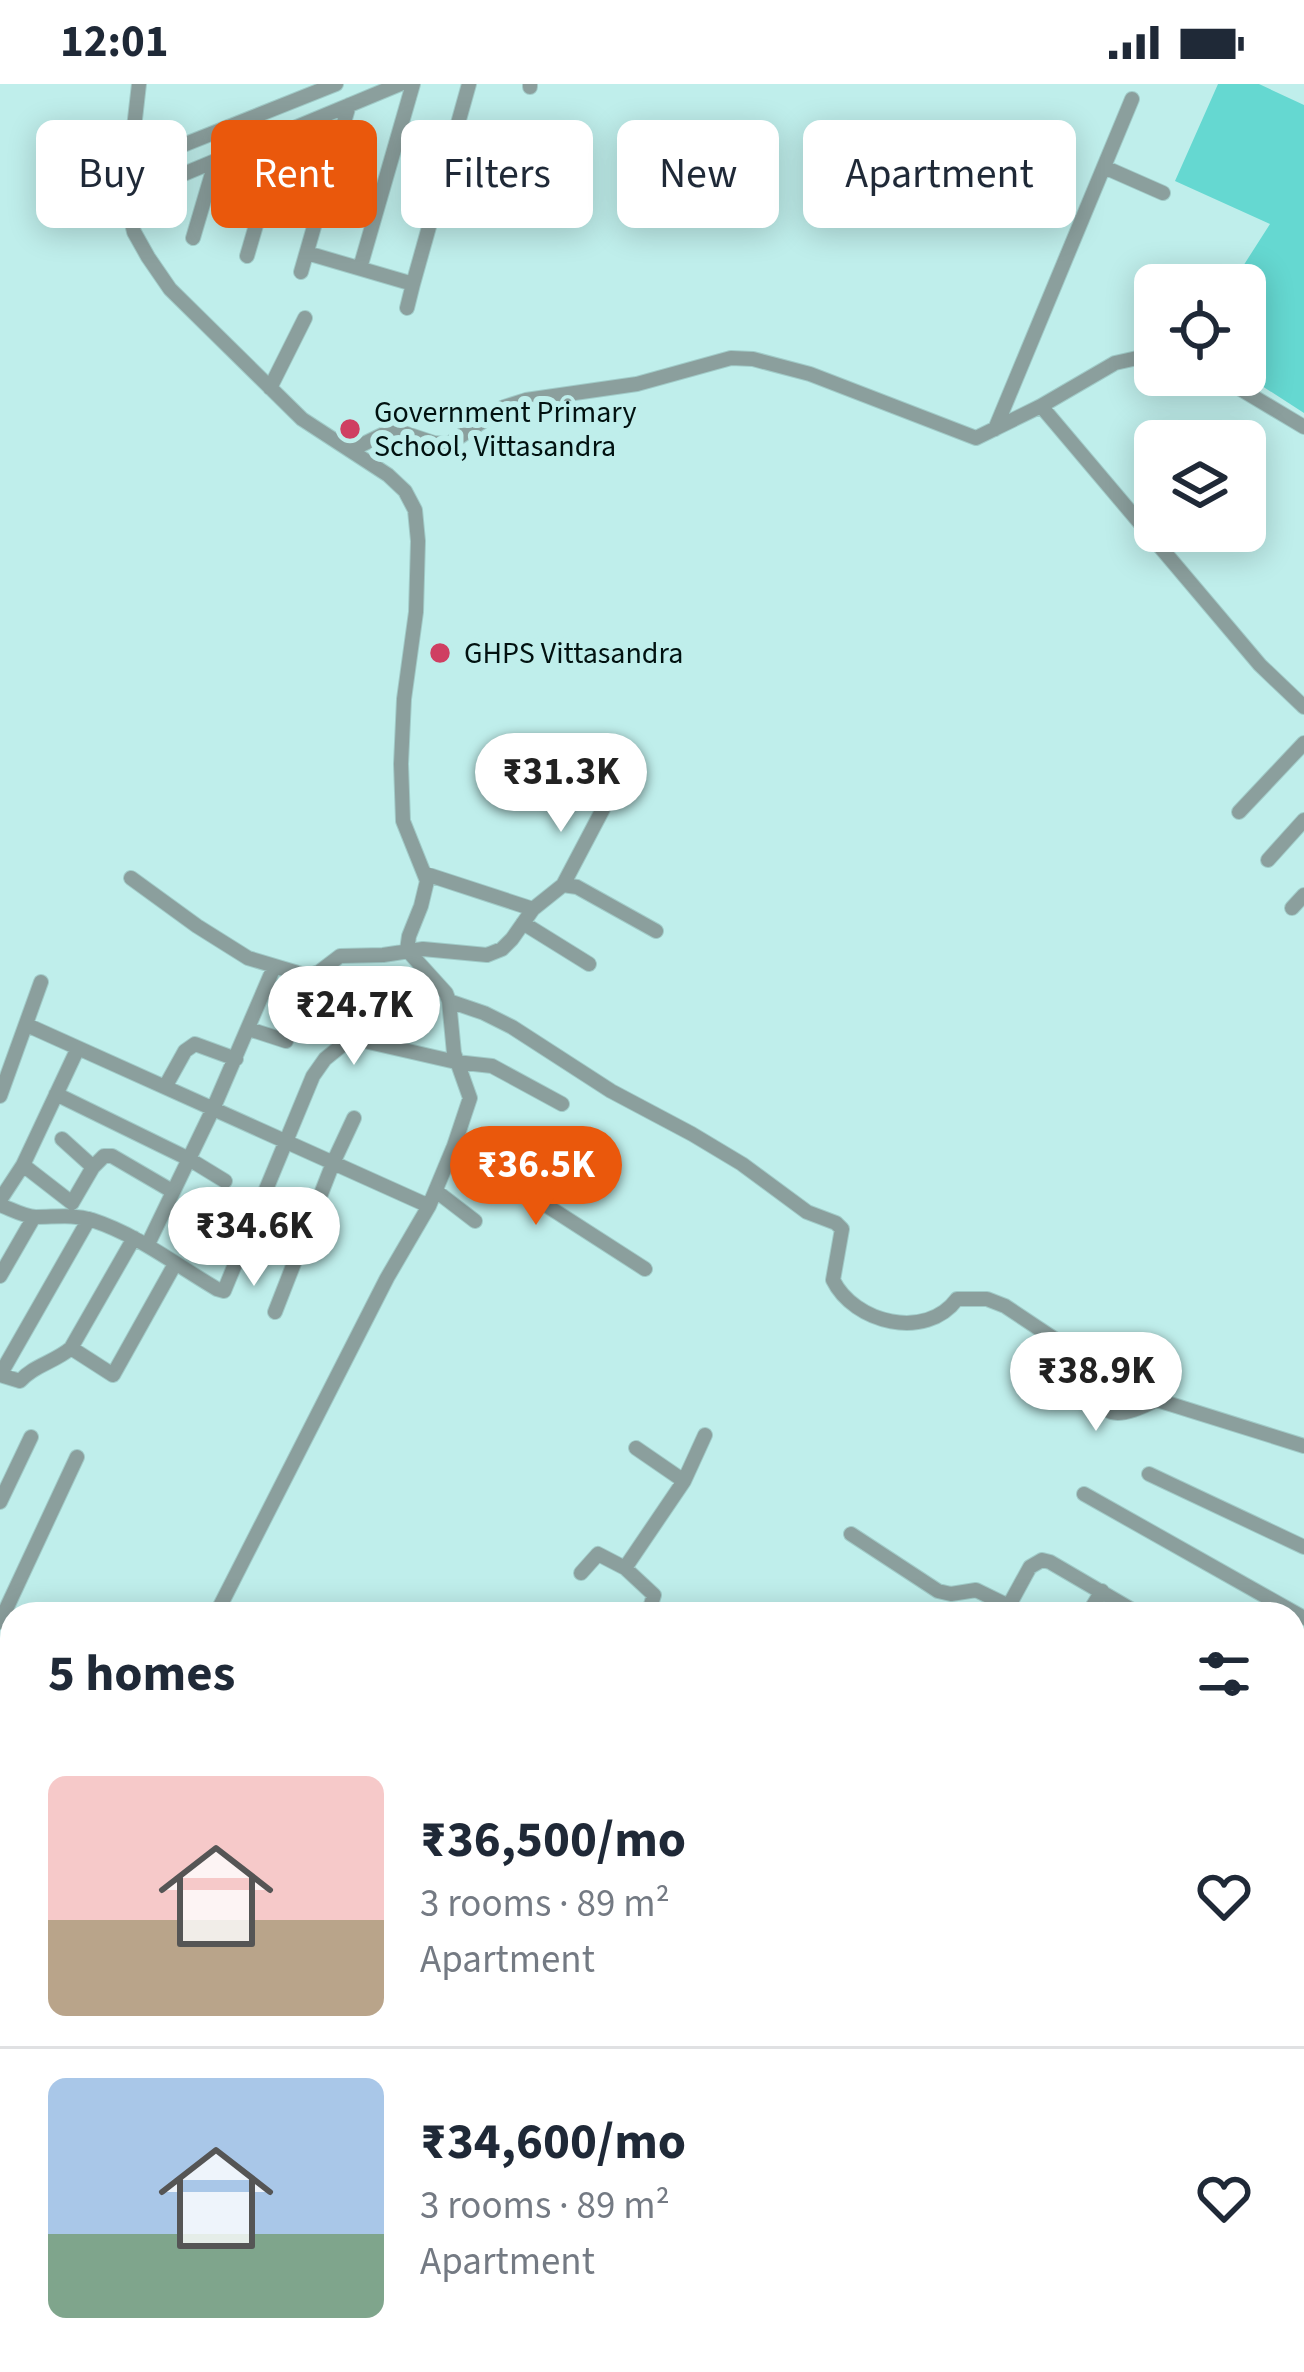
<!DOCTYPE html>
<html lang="en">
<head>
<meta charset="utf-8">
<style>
	body { margin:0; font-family:"Source Sans 3",sans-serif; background:#f2f2f3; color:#1f2937; height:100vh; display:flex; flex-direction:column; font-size:45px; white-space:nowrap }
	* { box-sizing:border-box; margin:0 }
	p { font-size:39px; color:#747a83 }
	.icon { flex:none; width:66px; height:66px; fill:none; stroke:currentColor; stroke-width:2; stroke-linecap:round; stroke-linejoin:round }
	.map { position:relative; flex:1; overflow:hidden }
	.panel { position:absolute; left:0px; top:1518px; width:1305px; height:771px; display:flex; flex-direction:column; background:#fff; border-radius:36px 36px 0 0; box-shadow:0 6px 30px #0003 }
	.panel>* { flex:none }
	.banner { position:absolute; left:36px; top:36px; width:1233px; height:108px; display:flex; gap:24px }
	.tools { position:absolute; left:1134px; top:180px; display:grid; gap:24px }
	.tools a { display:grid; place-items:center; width:132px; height:132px; border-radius:18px; background:#fff; box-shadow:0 6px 30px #0003; font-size:60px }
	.price { position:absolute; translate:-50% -102px; padding:0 27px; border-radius:42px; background:#fff; color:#222; font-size:39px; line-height:78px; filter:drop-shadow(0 3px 6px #0008) }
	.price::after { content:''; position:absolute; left:50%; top:72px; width:36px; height:27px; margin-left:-18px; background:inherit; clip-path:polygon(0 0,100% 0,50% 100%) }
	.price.selected { background:#ea580c; color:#fff }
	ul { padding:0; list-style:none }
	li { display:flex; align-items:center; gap:36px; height:300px; padding:0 48px }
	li+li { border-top:3px solid #e0e1e3 }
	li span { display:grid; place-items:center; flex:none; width:336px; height:240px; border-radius:18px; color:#555 }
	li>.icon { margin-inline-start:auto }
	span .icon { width:144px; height:144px; fill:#fffc; stroke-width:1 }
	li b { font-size:51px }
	h2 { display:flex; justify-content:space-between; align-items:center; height:144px; padding:0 48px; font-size:51px }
	.pill { padding:0 42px; border-radius:18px; background:#fff; box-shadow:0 6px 30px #0003; font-size:42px; line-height:108px }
	.pill.selected { background:#ea580c; color:#fff }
	.status { display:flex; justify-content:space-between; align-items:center; height:84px; padding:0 60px; background:#fff; direction:ltr }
	.status svg { height:33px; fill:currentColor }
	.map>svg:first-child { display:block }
	.green { fill:#65d8d1 }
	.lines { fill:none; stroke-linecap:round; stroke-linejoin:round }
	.minor-casing { stroke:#a1cbc8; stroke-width:16 }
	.minor { stroke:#8b9f9d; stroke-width:14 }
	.poi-dot { fill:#cf3f62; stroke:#bfeeeb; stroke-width:4.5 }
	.labels { text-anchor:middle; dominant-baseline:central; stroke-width:12; stroke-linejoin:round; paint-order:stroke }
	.poi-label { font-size:30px; fill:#011110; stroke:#bfeeeb; text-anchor:start }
</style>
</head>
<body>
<div class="status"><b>12:01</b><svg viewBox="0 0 49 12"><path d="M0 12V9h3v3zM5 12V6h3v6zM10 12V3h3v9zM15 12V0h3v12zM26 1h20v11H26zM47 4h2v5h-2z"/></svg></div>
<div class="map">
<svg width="1304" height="2288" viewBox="0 0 1304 2288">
	<rect width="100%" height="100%" fill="#bfeeeb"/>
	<path class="green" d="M1218,0H1259L1304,21V329L1245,291V201H1231L1270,140L1175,97Z"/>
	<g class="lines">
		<g class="minor-casing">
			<path id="minor" d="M139,0L126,114L134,148L148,173L170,205L302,335L388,391L405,407L415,426L418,457L416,528L404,615L401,680L403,737L427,797L421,822L409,852L407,866L446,909L449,917L454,969L470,1014L454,1062L429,1122L387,1194L216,1530
				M530,0V3
				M128,83L336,0
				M1104,83L1163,109
				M126,114L400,0
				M193,154L216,76
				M307,169L413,200L469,0
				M247,172L283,49
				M360,184L413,0
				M301,188L349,21
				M407,224L413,200
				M1217,291L1304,343
				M270,304L305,234
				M1041,322L1115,279L1155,270
				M995,345L1132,15
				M351,366L388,348L398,347L434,359L449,360L504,323L526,316L637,300L731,274L753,275L810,290L976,354L1041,322L1260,581L1304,623
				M1239,728L1304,659
				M1268,776L1304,736
				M426,790L533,825L563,801L577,803L656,847
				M131,794L197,842L248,874L308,892L319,888L340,872L383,871L423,865L487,871L502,865L512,855L533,825
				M563,801L603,725
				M1292,824L1304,811
				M523,839L589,880
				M449,917L484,929L512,943L611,1007L692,1050L742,1080L807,1128L836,1139L842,1145L833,1196C854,1239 926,1257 957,1215H987L1005,1222L1095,1282L1154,1315L1304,1362
				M27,941L429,1122
				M249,945L286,957
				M165,1003L185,967L195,960L236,975
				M56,1010L189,1075L225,1097
				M0,1012L41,898
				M62,1055L93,1083
				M454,1062L645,1185
				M23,1081L72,1119L93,1083L104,1072H112L172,1107
				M436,1107L475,1137
				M2,1113L23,1081L78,964
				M0,1121C11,1125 25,1133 36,1133C56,1133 73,1130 92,1136C138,1151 176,1181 217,1205L224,1207L313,992L325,975L341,962L360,956L456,978L492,982L562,1020
				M148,1160L213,1025L274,883
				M0,1192L34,1133
				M275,1228L333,1079L354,1034
				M71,1264L113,1291L175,1180
				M1104,1287C1091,1339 1120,1335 1156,1316
				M0,1291L20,1297C34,1281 55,1278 71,1264L134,1154
				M0,1291L89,1135
				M636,1364L684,1397
				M1149,1390L1304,1463
				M1084,1410L1304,1534
				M0,1418L31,1353
				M851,1450L938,1507L951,1510L976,1506L1025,1530
				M581,1489L598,1470L625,1484
				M1007,1525L1030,1483L1042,1476L1050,1478L1139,1530
				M648,1530L654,1511L625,1484L684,1397L705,1351
				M684,1530H688
				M1088,1530L1102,1507
				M0,1538L77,1373
				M1293,1590L1304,1587
				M1293,1702L1304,1710
				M1293,1763L1304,1771
				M0,1845L12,1817
				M0,1861L12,1867
				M1293,1910L1304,1918
				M1293,1974L1304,1958
				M1293,2071L1304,2054
				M1293,2122L1304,2129
				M1293,2245L1304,2224
				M450,2277L453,2288
				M495,2288L498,2277
				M547,2288L550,2277
				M608,2288L611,2277
				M677,2288L681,2277
				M826,2288L830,2277
				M1167,2288L1172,2277"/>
		</g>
		<use href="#minor" class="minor"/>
	</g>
	<g class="poi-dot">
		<circle cx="350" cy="345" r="12"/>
		<circle cx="440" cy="569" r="12"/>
	</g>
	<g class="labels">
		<g class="poi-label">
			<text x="374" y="328">Government Primary<tspan x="374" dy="34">School, Vittasandra</tspan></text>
			<text x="464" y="569">GHPS Vittasandra</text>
		</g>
	</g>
</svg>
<div class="tools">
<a><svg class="icon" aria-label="locate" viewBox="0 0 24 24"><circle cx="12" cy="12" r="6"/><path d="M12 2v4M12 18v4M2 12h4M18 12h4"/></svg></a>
<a><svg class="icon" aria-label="layers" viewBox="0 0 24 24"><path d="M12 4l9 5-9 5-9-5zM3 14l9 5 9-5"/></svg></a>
</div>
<b class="price" style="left:561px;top:751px">₹31.3K</b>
<b class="price" style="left:354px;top:984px">₹24.7K</b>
<b class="price selected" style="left:536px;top:1144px">₹36.5K</b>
<b class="price" style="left:254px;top:1205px">₹34.6K</b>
<b class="price" style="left:1096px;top:1350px">₹38.9K</b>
<div class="banner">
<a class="pill">Buy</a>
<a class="pill selected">Rent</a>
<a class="pill">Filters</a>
<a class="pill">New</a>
<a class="pill">Apartment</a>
</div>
<section class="panel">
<h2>5 homes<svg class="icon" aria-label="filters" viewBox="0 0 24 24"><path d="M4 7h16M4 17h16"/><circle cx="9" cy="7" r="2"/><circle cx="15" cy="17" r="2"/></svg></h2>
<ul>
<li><span style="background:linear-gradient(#f6c9c9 60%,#b9a48a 0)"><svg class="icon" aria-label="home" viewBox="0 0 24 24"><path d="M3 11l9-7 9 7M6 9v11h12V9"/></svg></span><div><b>₹36,500/mo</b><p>3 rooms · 89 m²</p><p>Apartment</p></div><svg class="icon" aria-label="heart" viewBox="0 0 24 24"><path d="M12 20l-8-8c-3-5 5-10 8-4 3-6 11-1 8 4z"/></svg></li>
<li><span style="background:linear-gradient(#a9c7e8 65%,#7fa58c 0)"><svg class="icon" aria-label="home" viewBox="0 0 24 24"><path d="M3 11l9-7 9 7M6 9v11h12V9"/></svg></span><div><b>₹34,600/mo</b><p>3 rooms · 89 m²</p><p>Apartment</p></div><svg class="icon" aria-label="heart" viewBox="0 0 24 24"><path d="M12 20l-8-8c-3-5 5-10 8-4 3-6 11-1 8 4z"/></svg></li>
</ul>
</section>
</div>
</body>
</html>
